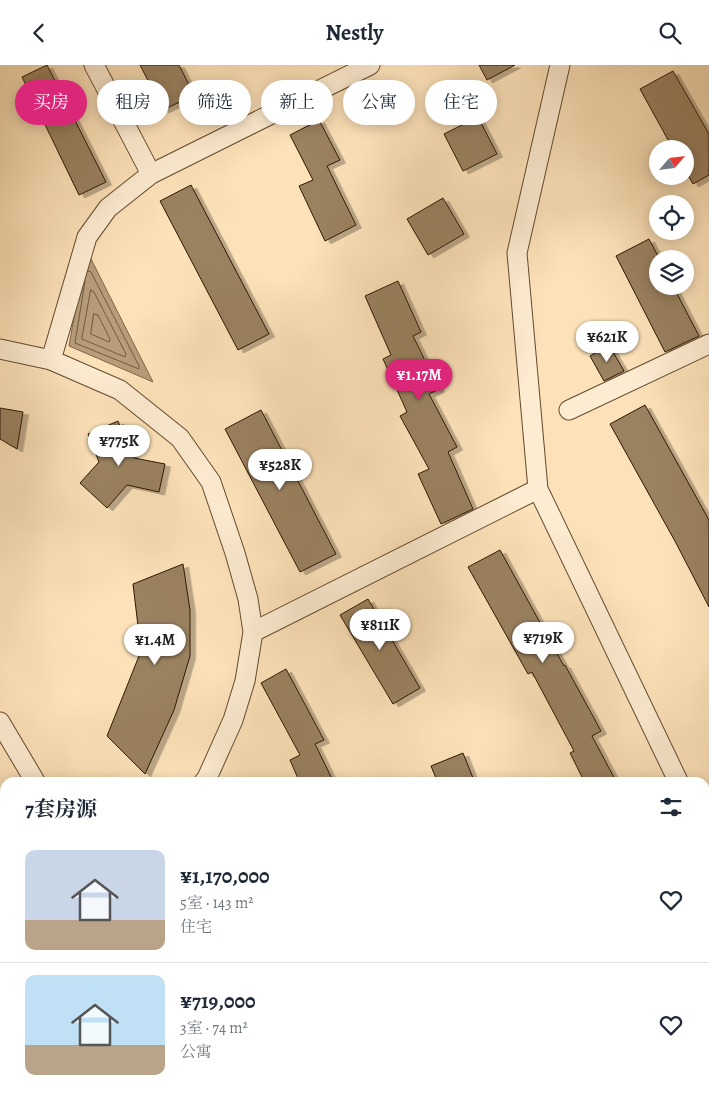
<!DOCTYPE html>
<html lang="zh">
<head>
<meta charset="utf-8">
<style>
	body { margin:0; font-family:Alegreya,"Noto Serif SC",serif; background:#f2f2f3; color:#1f2937; height:100vh; display:flex; flex-direction:column; font-size:19px; white-space:nowrap }
	* { box-sizing:border-box; margin:0 }
	p { font-size:16px; color:#747a83 }
	.icon { flex:none; width:28px; height:28px; fill:none; stroke:currentColor; stroke-width:2; stroke-linecap:round; stroke-linejoin:round }
	.map { position:relative; flex:1; overflow:hidden }
	.drawer { position:absolute; left:0px; top:712px; width:710px; height:321px; display:flex; flex-direction:column; background:#fff; border-radius:15px 15px 0 0; box-shadow:0 2px 12px #0003 }
	.drawer>* { flex:none }
	.banner { position:absolute; left:15px; top:15px; width:680px; height:45px; display:flex; gap:10px }
	.needle { width:32px; rotate:62deg }
	.tools { position:absolute; left:649px; top:75px; display:grid; gap:10px }
	.tools a { display:grid; place-items:center; width:45px; height:45px; border-radius:50%; background:#fff; box-shadow:0 2px 12px #0003; font-size:25px }
	.price { position:absolute; translate:-50% -42px; padding:0 11px; border-radius:18px; background:#fff; color:#222; font-size:16px; line-height:32px; filter:drop-shadow(0 1px 2px #0008) }
	.price::after { content:''; position:absolute; left:50%; top:30px; width:15px; height:11px; margin-left:-8px; background:inherit; clip-path:polygon(0 0,100% 0,50% 100%) }
	.price.current { background:#db2777; color:#fff }
	ul { padding:0; list-style:none }
	li { display:flex; align-items:center; gap:15px; height:125px; padding:0 25px }
	li+li { border-top:1px solid #e0e1e3 }
	li span { display:grid; place-items:center; flex:none; width:140px; height:100px; border-radius:10px; color:#555 }
	li>.icon { margin-inline-start:auto }
	span .icon { width:60px; height:60px; fill:#fffc; stroke-width:1 }
	li b { font-size:21px }
	h2 { display:flex; justify-content:space-between; align-items:center; height:60px; padding:0 25px; font-size:21px }
	.tag { padding:0 18px; border-radius:22px; background:#fff; box-shadow:0 2px 12px #0003; font-size:18px; line-height:45px }
	.tag.current { background:#db2777; color:#fff }
	header { display:flex; justify-content:space-between; align-items:center; height:65px; padding:0 25px; background:#fff; font-size:22px; font-weight:600 }
	.map>svg:first-child { display:block }
	.water { fill:#b79d7a; stroke:#806749 }
	.lines { fill:none; stroke-linecap:round; stroke-linejoin:round }
	.shore { stroke:#725a3d; stroke-width:1 }
	.building { fill:#9a8160; stroke:#2e1700; filter:url(#shadow) }
	.minor-casing { stroke:#624a2e; stroke-width:21 }
	.major-casing { stroke:#2e1700; stroke-width:26 }
	.minor { stroke:#feecd2; stroke-width:19 }
	.major { stroke:#fde2b9; stroke-width:24 }
</style>
</head>
<body>
<header><svg class="icon" aria-label="back" viewBox="0 0 24 24"><path d="M15 5l-7 7 7 7"/></svg>Nestly<svg class="icon" aria-label="search" viewBox="0 0 24 24"><circle cx="10" cy="10" r="6"/><path d="M15 15l6 6"/></svg></header>
<div class="map">
<svg width="709" height="1033" viewBox="0 0 709 1033">
	<defs>
		<filter id="shadow"><feDropShadow dx="5.5" dy="3" stdDeviation="0" flood-color="#0004"/></filter>
	</defs>
	<rect width="100%" height="100%" fill="#fde2b9"/>
	<filter id="stains"><feTurbulence type="fractalNoise" baseFrequency=".004" numOctaves="4"/><feColorMatrix values="0 0 0 0 .2 0 0 0 0 .09 0 0 0 0 .02 0 0 0 .5 -.17"/></filter>
	<radialGradient id="worn" r=".72"><stop offset=".6" stop-color="#630" stop-opacity="0"/><stop offset="1" stop-color="#630" stop-opacity=".3"/></radialGradient>
	<path class="water" d="M90,192L153,317L69,281L83,200Z"/>
	<g class="lines">
		<path class="shore" d="M85,216L75,278L139,304V301L91,207L88,206
			M91,225L94,227L126,289L125,292L82,274Z
			M94,249L98,250L110,274L109,277L91,269Z"/>
	</g>
	<path class="building" d="M47,0L106,117L79,130L22,12Z
		M140,0H179L194,30L163,45Z
		M479,0H515L487,15Z
		M673,6L709,69V110L693,119L685,105V84H673L640,24Z
		M478,52L497,89L463,106L444,69Z
		M319,55L340,95L327,101L356,160L325,176L299,121L313,115L290,70Z
		M191,120L269,269L238,285L160,136Z
		M443,133L464,169L428,190L407,154Z
		M649,174L658,191V221H673L699,271L665,287L616,191Z
		M398,216L421,267L413,271L439,324L429,329L457,382L448,387L473,444L441,459L418,409L429,404L400,351L407,347L383,294L391,290L365,231Z
		M609,280L624,306L604,316L590,291Z
		M645,340L709,455V542L676,478L610,359Z
		M0,343L23,347L17,384L0,374Z
		M261,345L336,489L300,507L225,364Z
		M118,356L134,393L165,399L159,427L127,420L107,443L80,418L99,397L88,369Z
		M500,485L564,601L565,600L601,666L592,671L617,718H585L570,688L574,686L532,607L528,609L468,502Z
		M183,499L190,545V591L174,645L145,709L107,671L141,586L133,519Z
		M368,534L420,623L393,639L340,550Z
		M286,604L324,675L315,679L334,718H300L290,695L300,690L261,618Z
		M463,688L475,718H438L431,701Z"/>
	<g class="lines">
		<g class="minor-casing">
			<path id="minor" d="M94,0L151,109
				M560,0L517,188L538,424L679,718
				M0,284L51,295L120,325L180,373L211,417L235,488L248,534L253,567
				M51,295L87,172L108,143L151,109L370,0
				M569,345L709,279
				M0,657L36,718
				M203,718L207,713L233,655L245,616L253,567L538,424
				M705,753L709,758
				M206,1029L208,1033"/>
		</g>
		<g class="major-casing">
			<path id="major" d="M702,1033L709,1024"/>
		</g>
		<use href="#minor" class="minor"/>
		<use href="#major" class="major"/>
	</g>
	<rect width="100%" height="100%" filter="url(#stains)"/>
	<rect width="100%" height="100%" fill="url(#worn)"/>
</svg>
<div class="tools">
<a><svg class="needle" viewBox="-14 -14 28 28"><path d="M0-13l5 13h-10z" fill="#e53935"/><path d="M0 13l5-13h-10z" fill="#747a83"/></svg></a>
<a><svg class="icon" aria-label="locate" viewBox="0 0 24 24"><circle cx="12" cy="12" r="6"/><path d="M12 2v4M12 18v4M2 12h4M18 12h4"/></svg></a>
<a><svg class="icon" aria-label="layers" viewBox="0 0 24 24"><path d="M12 4l9 5-9 5-9-5zM3 14l9 5 9-5"/></svg></a>
</div>
<b class="price" style="left:607px;top:298px">¥621K</b>
<b class="price current" style="left:419px;top:336px">¥1.17M</b>
<b class="price" style="left:119px;top:402px">¥775K</b>
<b class="price" style="left:280px;top:426px">¥528K</b>
<b class="price" style="left:380px;top:586px">¥811K</b>
<b class="price" style="left:543px;top:599px">¥719K</b>
<b class="price" style="left:155px;top:601px">¥1.4M</b>
<div class="banner">
<a class="tag current">买房</a>
<a class="tag">租房</a>
<a class="tag">筛选</a>
<a class="tag">新上</a>
<a class="tag">公寓</a>
<a class="tag">住宅</a>
</div>
<section class="drawer">
<h2>7套房源<svg class="icon" aria-label="filters" viewBox="0 0 24 24"><path d="M4 7h16M4 17h16"/><circle cx="9" cy="7" r="2"/><circle cx="15" cy="17" r="2"/></svg></h2>
<ul>
<li><span style="background:linear-gradient(#c9d6e8 70%,#b9a48a 0)"><svg class="icon" aria-label="home" viewBox="0 0 24 24"><path d="M3 11l9-7 9 7M6 9v11h12V9"/></svg></span><div><b>¥1,170,000</b><p>5室 · 143 m²</p><p>住宅</p></div><svg class="icon" aria-label="heart" viewBox="0 0 24 24"><path d="M12 20l-8-8c-3-5 5-10 8-4 3-6 11-1 8 4z"/></svg></li>
<li><span style="background:linear-gradient(#bfe0f5 70%,#b9a48a 0)"><svg class="icon" aria-label="home" viewBox="0 0 24 24"><path d="M3 11l9-7 9 7M6 9v11h12V9"/></svg></span><div><b>¥719,000</b><p>3室 · 74 m²</p><p>公寓</p></div><svg class="icon" aria-label="heart" viewBox="0 0 24 24"><path d="M12 20l-8-8c-3-5 5-10 8-4 3-6 11-1 8 4z"/></svg></li>
</ul>
</section>
</div>
</body>
</html>
